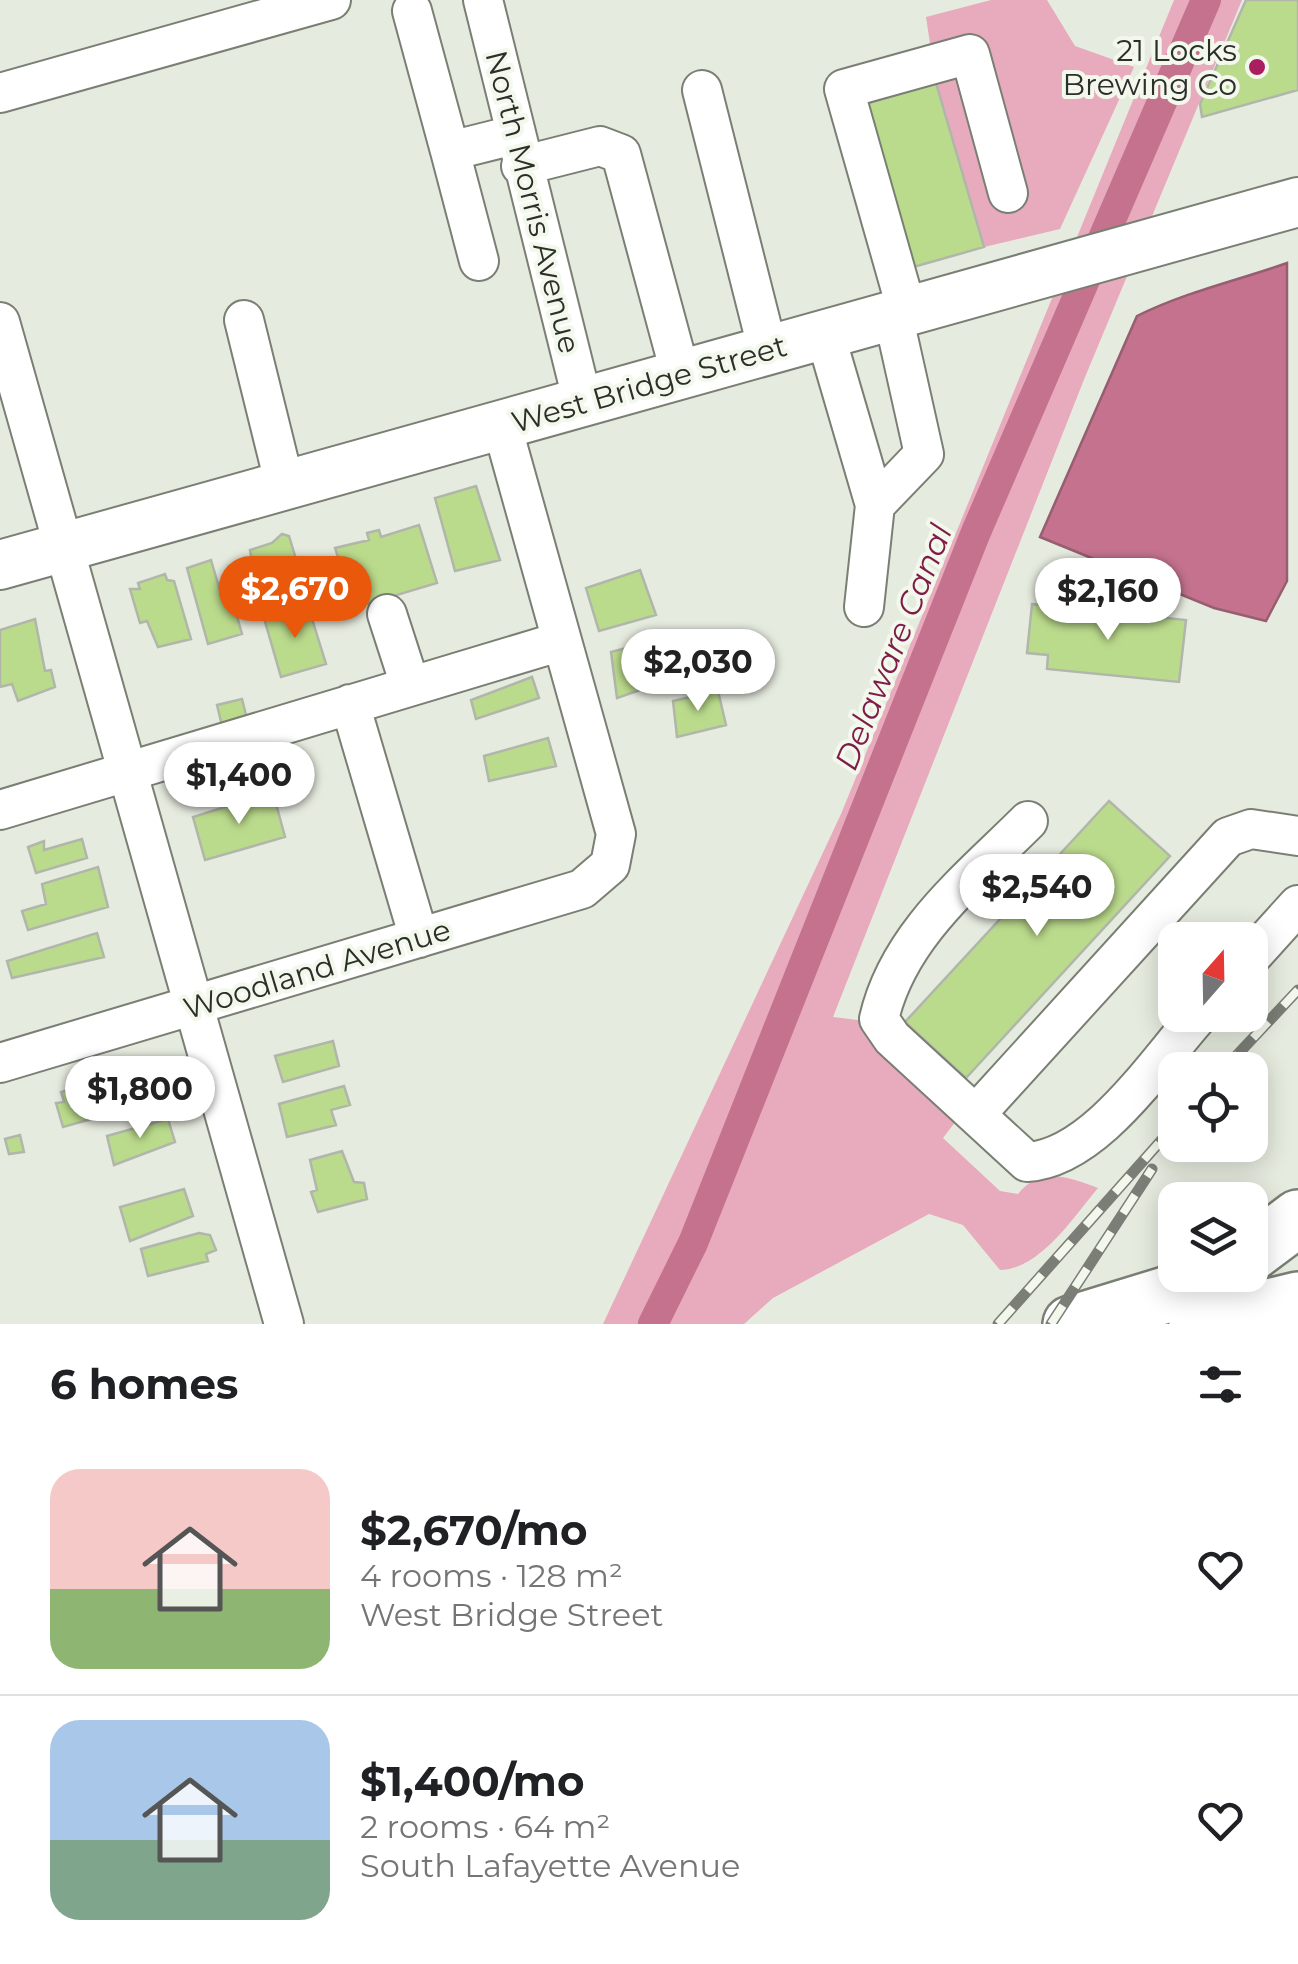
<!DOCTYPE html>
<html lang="en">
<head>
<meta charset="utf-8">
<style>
	body { margin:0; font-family:Montserrat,sans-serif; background:#f2f2f2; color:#202124; height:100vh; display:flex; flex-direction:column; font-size:38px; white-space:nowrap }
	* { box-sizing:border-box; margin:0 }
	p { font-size:32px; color:#757577 }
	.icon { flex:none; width:55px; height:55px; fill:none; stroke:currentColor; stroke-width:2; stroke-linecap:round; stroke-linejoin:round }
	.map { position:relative; height:1324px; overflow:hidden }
	.sheet { display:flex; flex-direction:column; background:#fff; flex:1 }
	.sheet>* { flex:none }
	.needle { width:65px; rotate:20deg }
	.tools { position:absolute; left:1158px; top:922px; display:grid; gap:20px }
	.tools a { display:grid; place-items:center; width:110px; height:110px; border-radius:20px; background:#fff; box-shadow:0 5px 25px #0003; font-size:50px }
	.price { position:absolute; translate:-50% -85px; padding:0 22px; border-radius:35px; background:#fff; color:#222; font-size:32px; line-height:65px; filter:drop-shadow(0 2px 5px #0008) }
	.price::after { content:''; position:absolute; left:50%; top:60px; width:30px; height:22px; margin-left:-15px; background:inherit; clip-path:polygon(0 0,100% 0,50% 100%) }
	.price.on { background:#ea580c; color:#fff }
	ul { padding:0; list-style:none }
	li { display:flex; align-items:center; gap:30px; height:250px; padding:0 50px }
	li+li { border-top:2px solid #e0e0e0 }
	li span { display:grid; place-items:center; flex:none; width:280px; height:200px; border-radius:30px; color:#555 }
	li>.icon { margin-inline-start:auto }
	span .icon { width:120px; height:120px; fill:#fffc; stroke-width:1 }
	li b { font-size:42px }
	h2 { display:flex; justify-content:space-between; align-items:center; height:120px; padding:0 50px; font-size:42px }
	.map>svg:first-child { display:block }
	.green { fill:#e8aabd }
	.water { fill:#c4728e; stroke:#965e70; stroke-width:2.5 }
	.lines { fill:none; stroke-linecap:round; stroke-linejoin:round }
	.canal { stroke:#c4728e; stroke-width:30 }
	.building { fill:#bbdb8c; stroke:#b1b6ab; stroke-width:2.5 }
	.minor-casing { stroke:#7a7f74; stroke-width:42 }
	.major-casing { stroke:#7a7f74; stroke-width:52 }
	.highway-casing { stroke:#7a7f74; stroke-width:60 }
	.minor { stroke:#fff; stroke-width:38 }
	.major { stroke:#fff; stroke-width:48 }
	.highway { stroke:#fff; stroke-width:55 }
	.rail-casing { stroke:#7b7e77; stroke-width:11 }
	.rail { stroke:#f3f8ec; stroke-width:8; stroke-dasharray:22; stroke-linecap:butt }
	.poi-dot { fill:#aa1e5f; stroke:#f3f8ec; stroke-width:4 }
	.labels { text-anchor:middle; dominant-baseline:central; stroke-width:8; stroke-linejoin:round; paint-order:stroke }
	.poi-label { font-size:30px; fill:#2c2e2a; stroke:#f3f8ec; text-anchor:end }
	.street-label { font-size:30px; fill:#2c2e2a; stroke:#f3f8ec }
	.water-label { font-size:32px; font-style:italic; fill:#7e1b47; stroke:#f3f8ec }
</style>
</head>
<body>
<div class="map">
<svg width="1298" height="1324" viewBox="0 0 1298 1324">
	<rect width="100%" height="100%" fill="#e6ebdf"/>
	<path class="green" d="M991,0H1047L1075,46L1134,67L1060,229L984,247L936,83L926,17Z
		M1174,0H1242L1083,382L833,1017L866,1021L956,1121L943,1138L1000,1191L1018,1194C1040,1166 1069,1177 1098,1188C1074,1216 1041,1269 1000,1270L963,1225L929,1214L773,1298L744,1324H603L841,814Z"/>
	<path class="water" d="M1287,263V581L1266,621L1214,608L1040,537L1137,316C1185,292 1236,281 1287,263Z"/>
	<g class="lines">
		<path class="canal" d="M653,1324L693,1243L976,532L1206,0"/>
	</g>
	<path class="building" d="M1246,0H1298V90L1202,117L1200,104Z
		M936,83L984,247L910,268L862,105Z
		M476,486L500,560L455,571L435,498Z
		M419,525L437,583L347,610L340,585L346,582L335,548L369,540L367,533L379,530L381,537Z
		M282,534L289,536L299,569L291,572L297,594L259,606L250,550L272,543Z
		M211,560L221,594L232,599L242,634L208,644L187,568Z
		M640,570L656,615L599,631L586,588Z
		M165,574L167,580L174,581L191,639L158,647L147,621L140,623L130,589H140L138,583Z
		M1032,604L1186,620L1179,682L1047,669L1048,655L1027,653Z
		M308,606L326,664L281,677L264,618Z
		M35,619L45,671L51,670L55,687L18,701L12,684L0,687V630Z
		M688,632L696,660L643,676L646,688L617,698L611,652Z
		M532,677L539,698L476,719L471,700Z
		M718,691L726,725L677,737L673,701Z
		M242,699L248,723L223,730L217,705Z
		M548,738L556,766L489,781L484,756Z
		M253,798L275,800L285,837L205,860L193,817Z
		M1109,801L1170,856L966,1078L905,1022Z
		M82,839L87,858L36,873L28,847L44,841V850Z
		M98,867L108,907L28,930L22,911L46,904L42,884Z
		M97,933L104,957L12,978L7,961Z
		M333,1041L339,1066L283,1082L275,1056Z
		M133,1071L142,1105L63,1127L56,1103L64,1102L61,1092Z
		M344,1086L350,1105L331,1110L336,1125L287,1137L279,1104Z
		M168,1119L175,1142L114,1165L107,1136Z
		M20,1135L24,1152L9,1154L5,1139Z
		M342,1151L354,1182L364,1183L367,1199L318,1212L311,1192L317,1190L310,1160Z
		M184,1189L193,1216L130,1241L120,1207Z
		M199,1233L210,1235L216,1250L206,1254L208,1261L148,1276L141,1249Z"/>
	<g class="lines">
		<g class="minor-casing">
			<path id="minor" d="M483,0L583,403
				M412,11L450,151
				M702,90L768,351
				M0,93L331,0
				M521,166L600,146L621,154L681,376
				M479,261L450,151L514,135
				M907,311L844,89L970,54L1008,193
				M244,320L285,486
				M0,322L284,1324
				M825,334L875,505L864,607
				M875,505L924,454L893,315
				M387,614L410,685
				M350,704L419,938
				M0,810L562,641
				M1028,821C970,879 898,935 879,1019L892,1038L1027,1162C1095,1158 1155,1064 1199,1015
				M1250,958L1298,905
				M0,1063L582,889L610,865L616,834L502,426
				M976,1114L1228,837L1251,829L1298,836"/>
		</g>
		<g class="major-casing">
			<path id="major" d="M0,565L1298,202"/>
		</g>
		<g class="highway-casing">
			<path id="highway" d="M1250,1254L1298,1218
				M1071,1324L1231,1275
				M1197,1324L1298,1300"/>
		</g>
		<use href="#minor" class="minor"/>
		<use href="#major" class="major"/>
		<use href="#highway" class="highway"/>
		<g class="rail-casing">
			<path id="rail" d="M1223,1070L1298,990
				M998,1324L1175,1125
				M1051,1324L1152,1169"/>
		</g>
		<use href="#rail" class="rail"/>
	</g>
	<circle class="poi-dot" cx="1257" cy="67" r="10"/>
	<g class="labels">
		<g class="poi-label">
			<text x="1237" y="50">21 Locks<tspan x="1237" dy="34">Brewing Co</tspan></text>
		</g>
		<g class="street-label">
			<text transform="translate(533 202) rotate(76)">North Morris Avenue</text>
			<text transform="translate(649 384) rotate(-16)">West Bridge Street</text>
			<text transform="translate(317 969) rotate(-17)">Woodland Avenue</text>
		</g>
		<g class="water-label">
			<text transform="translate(893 647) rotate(-68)">Delaware Canal</text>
		</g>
	</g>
</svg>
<div class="tools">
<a><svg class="needle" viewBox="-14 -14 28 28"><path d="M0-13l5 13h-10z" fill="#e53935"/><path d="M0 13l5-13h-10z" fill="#757577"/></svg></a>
<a><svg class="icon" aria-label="locate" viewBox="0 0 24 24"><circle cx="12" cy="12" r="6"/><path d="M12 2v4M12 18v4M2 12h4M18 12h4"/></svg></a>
<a><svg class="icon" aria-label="layers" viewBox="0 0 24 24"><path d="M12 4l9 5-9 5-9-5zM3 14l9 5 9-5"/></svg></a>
</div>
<b class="price on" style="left:295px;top:641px">$2,670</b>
<b class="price" style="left:1108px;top:643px">$2,160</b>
<b class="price" style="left:698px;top:714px">$2,030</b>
<b class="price" style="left:239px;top:827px">$1,400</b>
<b class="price" style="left:1037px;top:939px">$2,540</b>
<b class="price" style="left:140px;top:1141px">$1,800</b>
</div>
<section class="sheet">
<h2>6 homes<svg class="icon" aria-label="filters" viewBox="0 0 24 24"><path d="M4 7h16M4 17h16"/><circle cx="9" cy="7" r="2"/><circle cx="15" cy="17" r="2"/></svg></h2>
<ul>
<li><span style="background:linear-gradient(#f6c9c9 60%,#8fb573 0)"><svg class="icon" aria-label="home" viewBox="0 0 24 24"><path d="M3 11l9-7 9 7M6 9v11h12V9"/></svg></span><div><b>$2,670/mo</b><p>4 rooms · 128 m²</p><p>West Bridge Street</p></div><svg class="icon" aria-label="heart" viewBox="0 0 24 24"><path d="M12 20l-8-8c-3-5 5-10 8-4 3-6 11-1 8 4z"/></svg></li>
<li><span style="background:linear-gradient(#a9c7e8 60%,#7fa58c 0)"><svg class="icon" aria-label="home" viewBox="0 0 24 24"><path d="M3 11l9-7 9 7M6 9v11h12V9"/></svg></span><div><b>$1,400/mo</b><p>2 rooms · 64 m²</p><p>South Lafayette Avenue</p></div><svg class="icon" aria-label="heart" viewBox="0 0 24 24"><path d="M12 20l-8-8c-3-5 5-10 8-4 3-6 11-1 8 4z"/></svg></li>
</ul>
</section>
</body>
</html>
